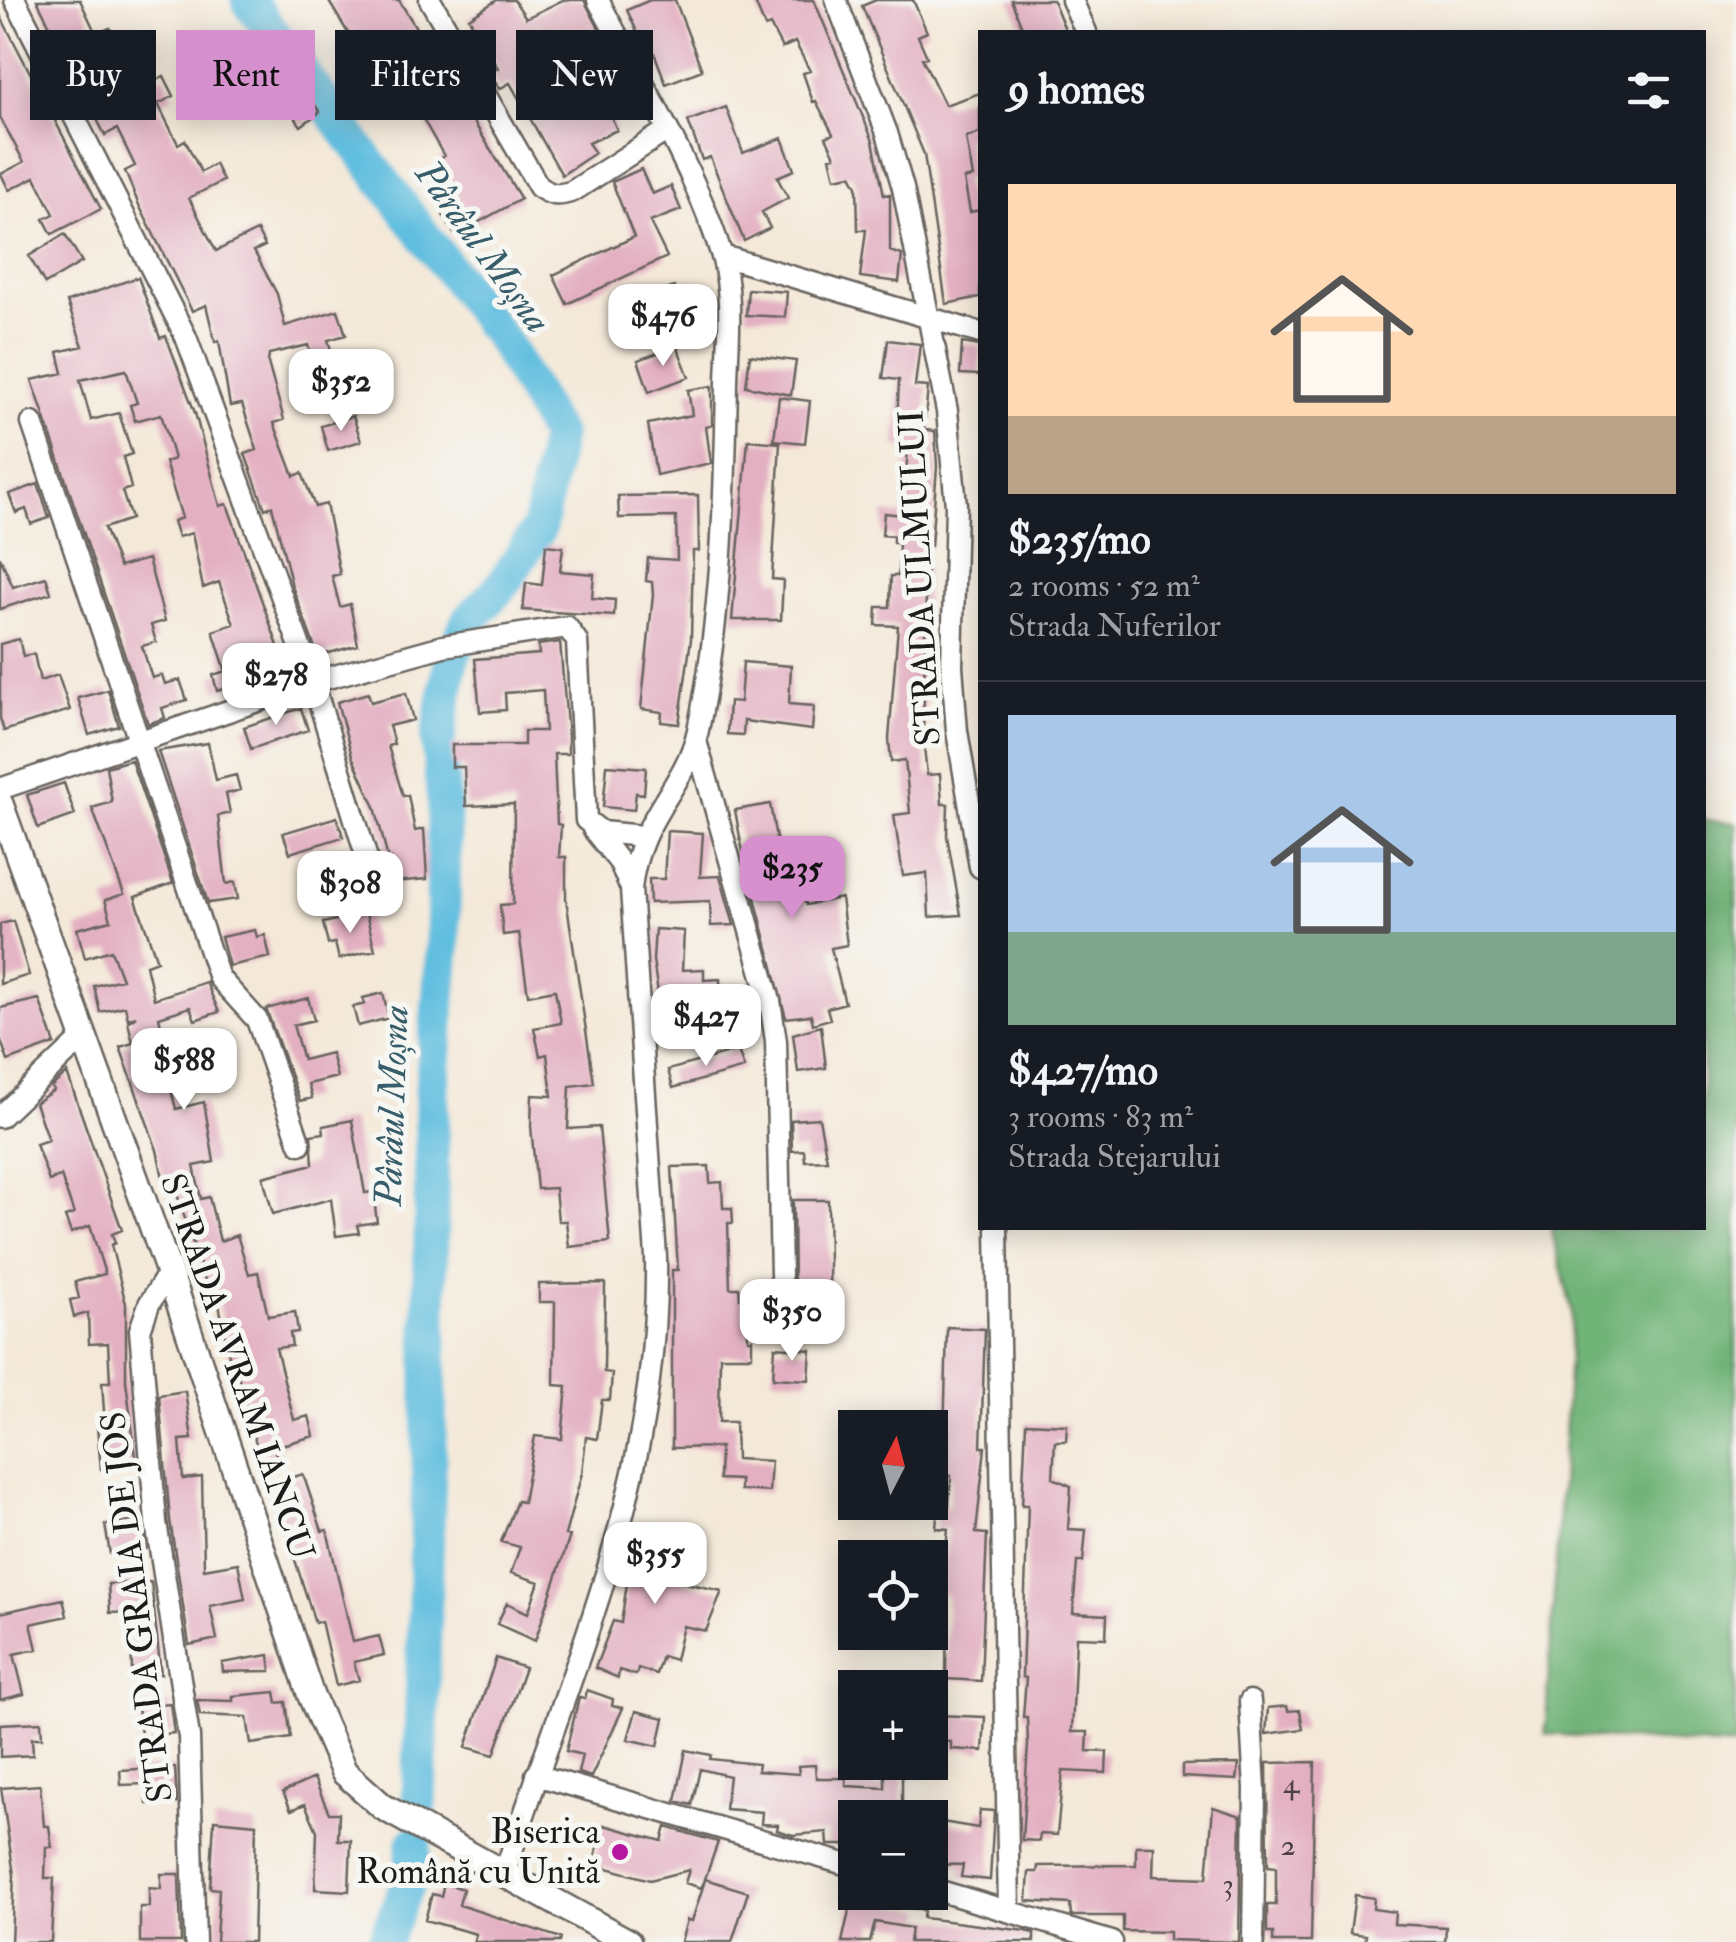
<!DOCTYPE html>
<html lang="en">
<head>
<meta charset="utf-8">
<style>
	body { margin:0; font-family:"IM FELL Double Pica",serif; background:#242831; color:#f1f3f6; height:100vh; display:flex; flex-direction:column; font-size:38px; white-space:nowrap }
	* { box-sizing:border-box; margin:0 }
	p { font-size:32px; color:#9ea1a6 }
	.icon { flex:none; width:55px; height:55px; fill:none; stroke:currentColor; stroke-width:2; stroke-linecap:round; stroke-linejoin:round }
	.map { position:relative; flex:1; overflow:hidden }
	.details { position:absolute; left:978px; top:30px; width:728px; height:1200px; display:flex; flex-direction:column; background:#171b24; border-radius:0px; box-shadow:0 5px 25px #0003 }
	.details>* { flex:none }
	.top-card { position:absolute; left:30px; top:30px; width:798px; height:90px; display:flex; gap:20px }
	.needle { width:65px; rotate:6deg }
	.fabs { position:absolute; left:838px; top:1410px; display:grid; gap:20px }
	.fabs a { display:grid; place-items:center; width:110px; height:110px; border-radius:0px; background:#171b24; box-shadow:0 5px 25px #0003; font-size:50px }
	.price { position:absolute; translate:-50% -85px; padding:0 22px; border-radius:20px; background:#fff; color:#222; font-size:32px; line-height:65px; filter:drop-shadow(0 2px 5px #0008) }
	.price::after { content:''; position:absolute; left:50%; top:60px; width:30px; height:22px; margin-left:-15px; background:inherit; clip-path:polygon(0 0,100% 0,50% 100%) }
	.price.on { background:#d690ce; color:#111 }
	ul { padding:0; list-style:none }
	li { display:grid; align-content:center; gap:20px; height:530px; padding:0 30px }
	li+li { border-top:2px solid #363941 }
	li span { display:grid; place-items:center; height:310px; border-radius:0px; color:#555 }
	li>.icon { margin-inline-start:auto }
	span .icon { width:180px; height:180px; fill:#fffc; stroke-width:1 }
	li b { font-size:42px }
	h2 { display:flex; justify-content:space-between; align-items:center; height:120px; padding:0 30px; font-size:42px }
	.pill { padding:0 35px; border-radius:0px; background:#171b24; box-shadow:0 5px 25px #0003; font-size:35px; line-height:90px }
	.pill.on { background:#d690ce; color:#111 }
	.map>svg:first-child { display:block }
	.forest { fill:#71b478; stroke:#46684a; stroke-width:2.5 }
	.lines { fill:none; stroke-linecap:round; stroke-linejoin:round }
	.river { stroke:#61bedf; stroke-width:35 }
	.building { fill:#e3b0c2 }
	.minor-casing { stroke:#68645e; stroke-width:25 }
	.major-casing { stroke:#68645e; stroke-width:30 }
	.minor { stroke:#fff; stroke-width:20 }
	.major { stroke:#fff; stroke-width:25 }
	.poi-dot { fill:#b5179e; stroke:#f6f6f2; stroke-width:4 }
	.labels { text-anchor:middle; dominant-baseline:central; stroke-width:10; stroke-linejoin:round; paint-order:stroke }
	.number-label { font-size:30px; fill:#4e4146 }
	.street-label { font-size:35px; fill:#1c1c1c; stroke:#f6f6f2 }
	.poi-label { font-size:35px; fill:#1c1c1c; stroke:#f6f6f2; text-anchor:end }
	.water-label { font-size:38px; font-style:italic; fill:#385d6a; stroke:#f6f6f2 }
</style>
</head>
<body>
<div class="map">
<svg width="1736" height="1942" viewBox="0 0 1736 1942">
	<rect width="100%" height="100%" fill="#f6f6f2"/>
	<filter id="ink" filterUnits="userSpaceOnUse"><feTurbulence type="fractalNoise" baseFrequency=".01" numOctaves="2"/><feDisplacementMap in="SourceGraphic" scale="20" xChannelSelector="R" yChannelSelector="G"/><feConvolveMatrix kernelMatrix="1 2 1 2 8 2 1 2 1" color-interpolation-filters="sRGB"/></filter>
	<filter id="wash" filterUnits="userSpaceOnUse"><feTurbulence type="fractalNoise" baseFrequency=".0048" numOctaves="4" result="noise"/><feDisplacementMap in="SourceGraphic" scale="40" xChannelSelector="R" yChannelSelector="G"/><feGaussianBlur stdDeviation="2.25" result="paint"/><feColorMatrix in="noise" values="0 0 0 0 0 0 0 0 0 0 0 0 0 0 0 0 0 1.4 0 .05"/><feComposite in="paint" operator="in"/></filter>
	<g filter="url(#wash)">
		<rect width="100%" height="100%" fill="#f4e9d9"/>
		<path class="forest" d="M1703,820L1736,823V1747L1545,1734L1572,1311L1551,1228H1702Z"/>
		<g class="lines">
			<path class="river" d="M248,0L505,344L557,437L539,528L504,583L467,623L451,661L438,739L444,805L443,949L432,1088L429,1468L419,1805
				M384,1942L411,1875L414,1843"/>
		</g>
		<g id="blocks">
			<path class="building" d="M37,0H80L96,34L110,28L136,90L164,76L174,96L158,104L178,144L185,140L201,172L215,164L223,181L189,198L216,251L257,231L265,246L254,251L277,294L285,326L338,310L346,335L328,340L331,350L311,356L308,345L269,354L268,363L284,420L274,423L294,476L302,473L315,507L326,504L340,574L332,576L340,607L350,604L358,645L318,656L292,586L272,506L265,509L245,454L257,450L242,404L230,406L219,341L215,342L206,305L192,311L138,203L125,171L135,166L117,129L105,135Z
				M328,0H399L521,199L455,235L439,208L457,197L438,160L444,156L400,79L382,89Z
				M497,0H514L526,18L563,0H584L626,80L607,90L611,96L604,100L617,130L588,143L595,153L562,175L510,83L499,89L490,72L498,68L469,18Z
				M650,0H675L702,70L666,84L650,42L643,45L627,10Z
				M754,0H814L873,141L884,195L890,194V251L902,255L899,282L860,277L866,230H858L857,186L851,175L835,178L830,157L835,156L826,137L833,134L816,101L813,102L803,73L810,71L795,42L782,48L770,25L765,27Z
				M876,0H913L927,32L918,36L927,57L922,58L945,105L980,93V133L966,138L973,177L964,179L970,212L980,210V297L946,304L924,154L862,6Z
				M1011,0H1053L1066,32H1024Z
				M0,15L101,209L52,234L44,219L54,214L35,177L9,190L1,174L24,162L0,117Z
				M306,93L320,112L301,126L287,107Z
				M726,107L743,153L782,138L794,170L777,177L788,198L762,212L770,228L744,241L710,157L702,160L688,121Z
				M641,169L652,194L671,186L681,210L650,222L667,257L567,304L553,275L634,237L612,182Z
				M65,234L82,262L45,284L29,256Z
				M138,277L160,338L166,336L195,413L220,506L227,504L287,671L217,691L213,675L226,671L213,631L234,624L219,582L203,588L192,533L178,537L173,521L182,518L165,462L174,459L161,414L135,421L130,405L137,403L126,370L80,380L91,420L119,413L132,454L123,457L131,488L122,491L131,519L104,528L119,567L148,559L165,621L151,625L156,642L142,646L152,678L162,675L165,684L180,680L187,700L162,708L165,718L148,724L32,380L63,373L58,352L83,346L67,302Z
				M674,287L685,317L710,309L715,323L661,343L645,298Z
				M748,289L787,292L785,317L746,315Z
				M888,340L920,344L915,386L928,387L924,430L935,431L937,467L931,546H927L923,737L927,775L940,774L942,804H948L947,836L961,915L929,917L927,873L903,876L894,815L910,813L905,760L891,762L889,739L898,626L876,625L877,607H890L891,576H898L899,543H893V536L882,535L884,513L903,515L908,448L896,447L899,380L883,378Z
				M962,343L980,346V375L960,374Z
				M677,346L689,377L649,392L638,360Z
				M750,355L796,361L791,395L746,386Z
				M712,386V425L706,427L711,463L656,475L648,424L692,415L688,390Z
				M779,397L810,401L805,443L774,440Z
				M353,416L361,441L328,451L321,426Z
				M748,440L780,443L772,579L783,580L781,620H732Z
				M38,484L49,518L31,524L26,509L16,513L9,494Z
				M698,495L699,551H693L691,639L679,724L661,722L662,712L641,709L653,595L652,582L646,581L648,558L677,560L676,517L619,518L618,496Z
				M546,545L563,547L560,571L594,574L592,598L615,600L614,616L523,610L526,583L542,585Z
				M0,557L13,587L46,577L51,593L0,609Z
				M19,639L23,656L34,654L40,681L58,675L70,710L4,731L0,718V644Z
				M560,642L568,737V754H554L557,824L561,825L559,857H566V899L594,1083L570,1086L568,1129L599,1127L610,1242L569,1247L566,1221H558L555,1188L537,1189L531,1126L532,1095L552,1096L547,1054L540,1056L534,1028L561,1023L555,990L528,995L519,933L503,935L500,905L513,904L514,804L466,806L464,767H452V745H524V731H545L543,690L505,693L506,710L480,712L475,659L539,654L538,645Z
				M743,662L791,666L789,704L814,706L812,730L744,721L743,735L727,734L729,701L740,702Z
				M108,690L119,726L89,735L78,698Z
				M368,693L371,702L406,693L413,720L389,726L394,744L388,746L403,796L408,795L415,831L424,829L427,879L393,882L391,859H388L375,807L352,756L337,702Z
				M301,708L308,730L251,749L244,727Z
				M208,743L216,780L236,775L240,790L226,794L230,813L218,816L226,884L235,882L238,899L208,903L158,751Z
				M131,760L173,883L135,897L157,961L146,965L154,999L206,982L219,1012L195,1020L190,1007L159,1017L162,1030L156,1031L176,1109L204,1102L214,1162L194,1166L201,1199L209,1197L220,1241L237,1235L249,1274L258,1272L268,1316L295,1312L298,1332L290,1333L292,1346L276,1348L294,1420L309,1416L314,1436L274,1447L278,1462L262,1467L234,1360L230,1361L219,1304L213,1305L176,1191L166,1192L157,1150L120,1047L133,1043L128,1022L136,1016L128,1019L125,1006L100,1012L94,986L122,979L111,950L85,958L77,929L111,920L105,900L124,894L92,808L112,802L106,767Z
				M607,765L646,768L644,794L636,793L634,810L603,807Z
				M64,783L75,815L38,828L27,795Z
				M770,804L778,850L794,847L806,905L841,898L847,945L831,948L845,1003L827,1008L830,1019L813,1024L811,1015L786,1018L741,843L735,810Z
				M337,817L343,837L290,853L283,833Z
				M667,831L703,833L700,877L720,876L734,925L711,926L710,901L650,903L649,879H664Z
				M366,913L375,950L339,959L335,943L328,944L323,923Z
				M13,921L29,975L0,984V924Z
				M655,929L684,931L682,970L704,969V980L720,979L721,1005L734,1004L736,1024L664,1033L653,960Z
				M255,930L257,937L265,935L270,957L229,966L221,937Z
				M383,993L389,1018L358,1026L353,1007L365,1004L363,998Z
				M308,998L314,1020L293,1025L303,1060L331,1053L337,1077L308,1084L312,1098L300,1101L266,1009Z
				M39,999L55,1044L8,1061L0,1038V1008Z
				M821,1026L826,1068L798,1072L793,1034Z
				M738,1050L744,1068L673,1088L668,1070Z
				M67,1073L122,1230L112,1234L115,1243L111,1245L126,1304V1381L137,1465L101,1469L97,1427L105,1426L102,1382H110L108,1343L89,1344L88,1313L74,1317L70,1300L79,1298L75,1282L105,1274L90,1226L71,1233L65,1217L74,1214L61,1176L49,1181L36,1144L48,1140L35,1103L54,1090L51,1087Z
				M819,1118L827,1160L805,1161L804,1150L792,1151L791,1120Z
				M352,1120L365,1193L373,1192L377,1222L357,1225L359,1233L336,1236L331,1199L273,1214L263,1177L313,1164L311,1135L324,1133L323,1126Z
				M709,1166L710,1183L722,1182L723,1208H732L733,1223H728L730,1288H739L740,1298H747L748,1339H752V1356H720L719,1422H735L736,1459L771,1461L769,1492L740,1490V1480L719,1479L720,1447L672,1448V1270H678L672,1167Z
				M793,1200H828L830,1326L803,1327L798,1289H794Z
				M605,1283L604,1372L612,1373L610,1400H602L597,1439L586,1437L582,1473L565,1535L570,1536L535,1641L497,1624L507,1603L528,1613L539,1582L511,1573L520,1547L501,1542L517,1501L523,1502L535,1436L562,1439L567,1386L554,1385L555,1302H539V1284Z
				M947,1327L985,1329L981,1447H985L976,1533L987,1534L981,1681L946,1679L947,1594H941L948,1529L936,1528L938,1505L949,1506L951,1476L943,1475Z
				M775,1347L811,1350L809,1380L773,1378Z
				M185,1391L192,1439L180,1440L183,1479L202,1477L204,1569L238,1563L245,1599L210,1606L217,1639L189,1645L170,1520L159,1395Z
				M1026,1423L1067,1425L1066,1441H1055L1053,1478L1071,1486L1068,1529L1086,1530L1083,1562H1077L1073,1613L1107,1615L1106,1638L1076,1637L1072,1732H1088L1087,1751L1107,1752L1106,1773L1063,1771L1057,1835L1040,1834L1039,1841L1022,1840L1028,1745L1027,1717H1023L1026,1678L1022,1677L1028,1505H1022Z
				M303,1474L322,1531L327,1530L353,1642L379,1636L384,1655L354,1662L359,1680L336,1686L321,1621L315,1623L271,1484Z
				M142,1520L146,1549L110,1554L105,1525Z
				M635,1530L688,1538L681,1582L722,1591L706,1631L683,1626L675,1660L662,1656L656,1674L638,1668L636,1675L619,1670L618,1678L595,1668L613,1621L621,1623Z
				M151,1582L161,1674H132L131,1612L110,1613L108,1584Z
				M63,1599L67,1616L31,1624L37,1649L14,1654L24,1694L0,1700V1613Z
				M269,1655L271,1671L223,1672L222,1663Z
				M496,1658L525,1668L494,1755L466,1747Z
				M587,1690L613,1699L612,1706L623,1708L591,1777L578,1773L582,1755L566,1751L579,1698L585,1699Z
				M275,1692L277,1703L286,1702L291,1738L251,1744L247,1717L200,1715L197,1700L233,1701V1696Z
				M170,1703L174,1733L141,1736L138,1706Z
				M1287,1706L1288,1711L1300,1710L1303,1729L1266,1734L1268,1708Z
				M636,1711L664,1718L658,1746L628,1739Z
				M936,1715L985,1717L983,1751L951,1749V1742L935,1741Z
				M41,1722L42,1738H32L33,1755L0,1757V1724Z
				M686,1750L711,1755L710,1759L758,1764L757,1771L799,1774L798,1766L815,1765L816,1778H846V1786L885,1788V1768H902V1818H855V1845H828L827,1832L793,1835L777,1830L778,1825L761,1824L762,1812L725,1809L729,1776L700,1769L692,1805L676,1801Z
				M1315,1762L1311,1942H1273V1933H1267V1905H1276V1867L1268,1866L1267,1763Z
				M1239,1764L1237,1780L1182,1777V1765Z
				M175,1767L177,1803L147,1804L146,1784L121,1785L120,1770Z
				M314,1778L329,1813H339L338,1840H351L349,1891L315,1889L317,1831L305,1804L291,1810L283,1792Z
				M40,1785L44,1826H49L52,1847H46L45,1878H54L51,1942H11L14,1875L1,1788Z
				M1213,1807L1241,1816L1239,1942L1169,1940V1932L1123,1931V1916H1071L1070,1904L1027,1901L1029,1872H1037L1038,1866L1136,1865V1846H1154L1153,1876L1207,1878Z
				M980,1810L994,1811L990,1880L961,1877L963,1865L930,1864V1820L978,1828Z
				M214,1820L256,1824L253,1942H216L219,1889L210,1888Z
				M604,1825L662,1841L666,1827L718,1842L705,1879L748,1892L732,1942H681L687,1920L692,1921L705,1880L701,1888L685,1883L689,1870L650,1880L593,1864Z
				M161,1874H179L181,1942H140V1907H149V1888L161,1889Z
				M444,1883L463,1889L459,1905L561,1938L560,1942H474L476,1934L425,1920L432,1894L441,1896Z
				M853,1894L879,1903L924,1910L923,1918L1026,1931L1034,1933V1942H909L911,1928L875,1922L870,1942H842Z
				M1355,1895L1374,1898L1373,1909L1395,1912L1394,1924L1446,1927L1445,1942H1365L1366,1935L1350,1933Z"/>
		</g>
	</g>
	<g filter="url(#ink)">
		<use href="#blocks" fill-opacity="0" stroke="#68645e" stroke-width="2.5"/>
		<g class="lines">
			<g class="minor-casing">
				<path id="minor" d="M15,0L186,337L313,682L376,888
					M430,0L539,187C552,196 559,196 573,191L666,131
					M836,0L887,133L903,188L947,411L956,505L952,666L957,731L980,867
					M1072,0L1086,32
					M723,256L980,333
					M32,423L219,978L257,1020L300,1144
					M696,741L770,1001L776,1041L781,1275
					M0,789L313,682L443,646L567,627L577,641L586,820L602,832L642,836
					M593,829L620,863L629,884
					M0,1117L85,1036
					M997,1228L1009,1911
					M169,1272L149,1304L140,1330L156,1522L189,1737L195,1942
					M1250,1701L1255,1789L1253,1942
					M536,1775L855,1867
					M505,1872C572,1663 660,1482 656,1257L631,889C638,817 686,787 698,730C722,617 725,496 727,382C728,341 734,292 721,253C693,165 641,82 598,0
					M930,1888L1112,1942"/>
			</g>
			<g class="major-casing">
				<path id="major" d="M0,804L169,1272L311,1696L344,1772L383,1807L628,1942"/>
			</g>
			<use href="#minor" class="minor"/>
			<use href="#major" class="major"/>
		</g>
	</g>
	<circle class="poi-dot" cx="620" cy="1852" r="10"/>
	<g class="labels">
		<g class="number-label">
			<text x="1291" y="1783">4</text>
			<text x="1288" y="1845">2</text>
			<text x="1228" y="1884">3</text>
		</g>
		<g class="street-label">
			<text transform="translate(920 578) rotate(-93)">STRADA ULMULUI</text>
			<text transform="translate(237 1367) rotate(71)">STRADA AVRAM IANCU</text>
			<text transform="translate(137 1607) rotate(-97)">STRADA GRAIA DE JOS</text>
		</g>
		<g class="poi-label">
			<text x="600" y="1832">Biserica<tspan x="600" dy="40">Română cu Unită</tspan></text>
		</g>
		<g class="water-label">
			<text transform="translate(483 247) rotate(54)">Pârâul Moșna</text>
			<text transform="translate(392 1106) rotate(-88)">Pârâul Moșna</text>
		</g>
	</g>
</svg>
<div class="fabs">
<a><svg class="needle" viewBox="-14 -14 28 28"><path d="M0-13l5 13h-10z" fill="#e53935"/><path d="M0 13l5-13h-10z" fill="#9ea1a6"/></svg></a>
<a><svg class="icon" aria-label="locate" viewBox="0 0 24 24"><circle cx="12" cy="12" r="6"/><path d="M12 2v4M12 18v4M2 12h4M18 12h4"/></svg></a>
<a>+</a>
<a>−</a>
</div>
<b class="price" style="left:663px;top:369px">$476</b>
<b class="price" style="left:341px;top:434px">$352</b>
<b class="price" style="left:276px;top:728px">$278</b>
<b class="price on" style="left:792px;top:921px">$235</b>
<b class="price" style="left:350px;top:936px">$308</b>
<b class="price" style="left:706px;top:1069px">$427</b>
<b class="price" style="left:184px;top:1113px">$588</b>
<b class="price" style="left:792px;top:1364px">$350</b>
<b class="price" style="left:655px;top:1607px">$355</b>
<div class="top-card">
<a class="pill">Buy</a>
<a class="pill on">Rent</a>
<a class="pill">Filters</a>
<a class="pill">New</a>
</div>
<section class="details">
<h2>9 homes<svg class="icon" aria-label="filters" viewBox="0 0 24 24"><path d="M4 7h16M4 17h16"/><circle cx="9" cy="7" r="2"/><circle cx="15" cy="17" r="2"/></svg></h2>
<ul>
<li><span style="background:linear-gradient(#ffd9b3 75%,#b9a48a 0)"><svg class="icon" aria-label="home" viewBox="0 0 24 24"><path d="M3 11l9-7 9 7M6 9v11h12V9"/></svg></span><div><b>$235/mo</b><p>2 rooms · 52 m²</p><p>Strada Nuferilor</p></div></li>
<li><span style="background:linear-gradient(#a9c7e8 70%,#7fa58c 0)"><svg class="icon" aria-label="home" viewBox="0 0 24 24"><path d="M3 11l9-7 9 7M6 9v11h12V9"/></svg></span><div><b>$427/mo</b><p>3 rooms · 83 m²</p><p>Strada Stejarului</p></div></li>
</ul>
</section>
</div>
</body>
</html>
